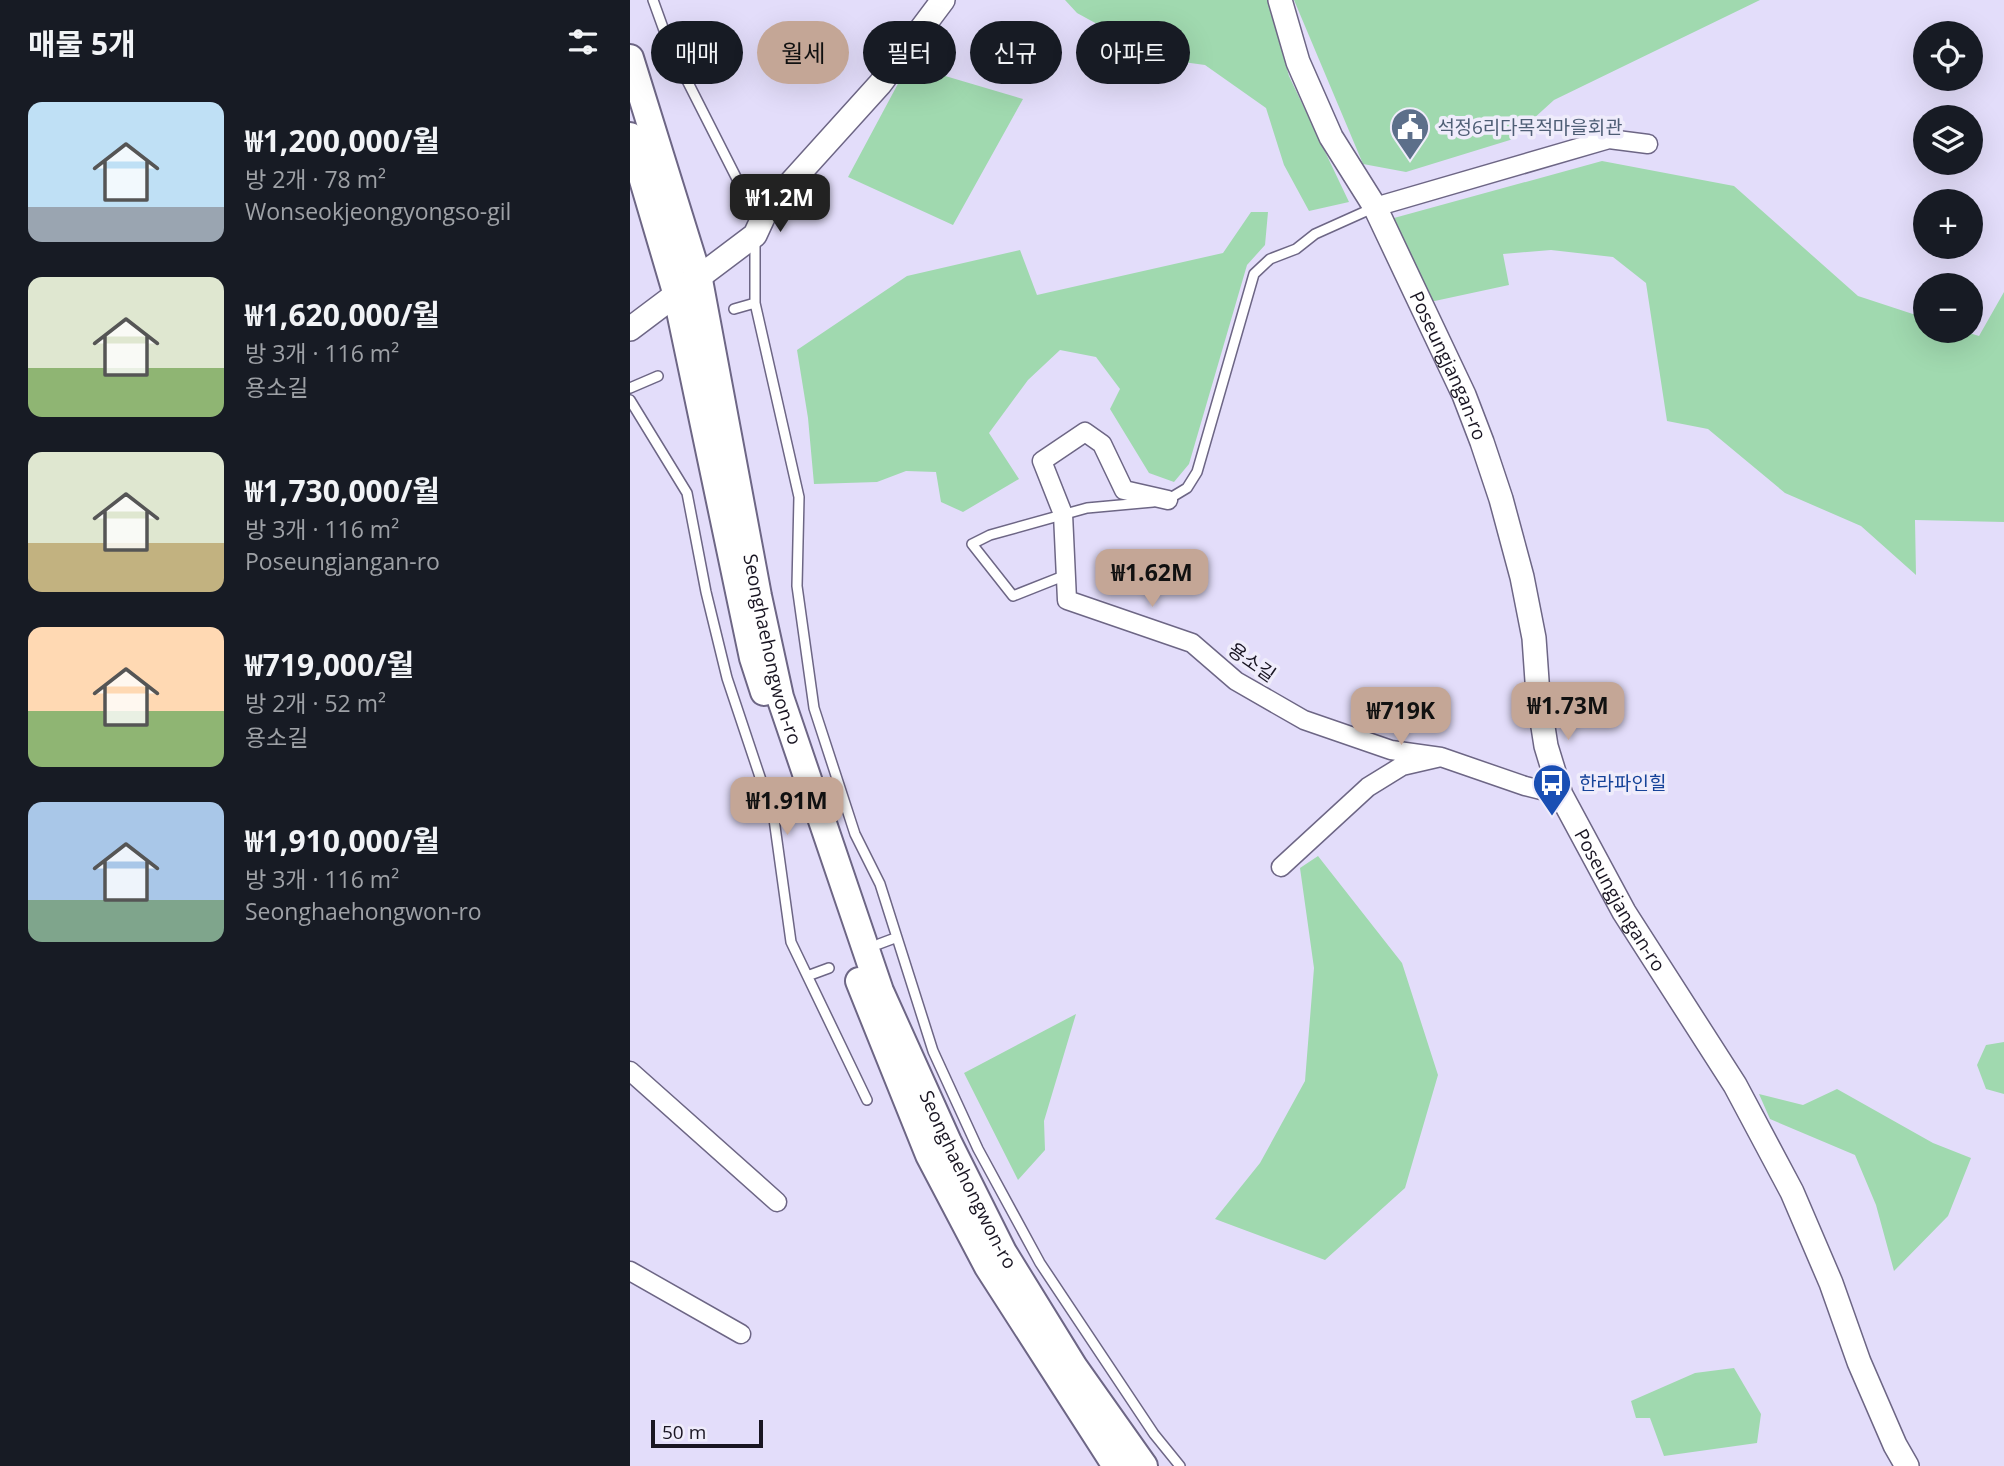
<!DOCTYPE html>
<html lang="ko">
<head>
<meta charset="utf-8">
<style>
	body { margin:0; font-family:"Open Sans","Noto Sans KR",sans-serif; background:#20242c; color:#f1f3f6; height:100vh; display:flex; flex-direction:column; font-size:26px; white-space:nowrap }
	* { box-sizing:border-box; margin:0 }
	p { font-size:23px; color:#9ea1a6 }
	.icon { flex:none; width:38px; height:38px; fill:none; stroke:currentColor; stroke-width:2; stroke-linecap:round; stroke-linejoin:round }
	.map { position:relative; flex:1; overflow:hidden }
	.details { display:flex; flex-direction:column; background:#171b24; width:630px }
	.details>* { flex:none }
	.banner { position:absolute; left:21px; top:21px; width:665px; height:63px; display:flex; gap:14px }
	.buttons { position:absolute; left:1283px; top:21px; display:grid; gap:14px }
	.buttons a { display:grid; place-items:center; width:70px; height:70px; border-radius:50%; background:#171b24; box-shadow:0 7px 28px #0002; font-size:35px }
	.scale { position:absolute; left:21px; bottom:18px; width:112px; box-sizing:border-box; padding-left:7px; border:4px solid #191522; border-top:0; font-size:19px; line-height:24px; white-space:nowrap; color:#191522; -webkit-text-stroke:5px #efecfb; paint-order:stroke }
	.price { position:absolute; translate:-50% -60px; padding:0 16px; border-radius:14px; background:#c4a696; color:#111; font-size:23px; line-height:46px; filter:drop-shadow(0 2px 4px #0008) }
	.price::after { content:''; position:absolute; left:50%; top:42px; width:21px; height:16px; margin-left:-10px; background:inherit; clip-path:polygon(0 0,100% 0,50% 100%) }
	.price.selected { background:#222; color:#fff }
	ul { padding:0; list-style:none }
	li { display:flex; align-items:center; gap:21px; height:175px; padding:0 28px }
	li span { display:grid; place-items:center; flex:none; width:196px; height:140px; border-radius:14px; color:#555 }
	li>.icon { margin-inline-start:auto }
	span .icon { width:84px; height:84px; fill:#fffc; stroke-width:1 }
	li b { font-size:30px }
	h2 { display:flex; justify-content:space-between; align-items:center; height:84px; padding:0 28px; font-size:30px }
	.pill { padding:0 24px; border-radius:32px; background:#171b24; box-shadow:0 7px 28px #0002; font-size:24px; line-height:63px }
	.pill.selected { background:#c4a696; color:#111 }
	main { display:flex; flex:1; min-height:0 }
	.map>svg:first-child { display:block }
	.green { fill:#a0d9af }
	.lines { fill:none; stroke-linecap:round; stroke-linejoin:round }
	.service-casing { stroke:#6d6685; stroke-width:12 }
	.minor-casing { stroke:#6d6685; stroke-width:21 }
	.tertiary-casing { stroke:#6d6685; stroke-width:26 }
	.secondary-casing { stroke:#6d6685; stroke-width:30 }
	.service { stroke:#fff; stroke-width:9 }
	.minor { stroke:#fff; stroke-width:18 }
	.tertiary { stroke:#fff; stroke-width:23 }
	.secondary { stroke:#fff; stroke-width:26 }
	.labels { text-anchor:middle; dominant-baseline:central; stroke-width:7; stroke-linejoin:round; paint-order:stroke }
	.service-label { font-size:19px; fill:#4e5e75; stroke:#efecfb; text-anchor:start }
	.street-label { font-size:19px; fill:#191522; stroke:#efecfb }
	.transit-label { font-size:19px; fill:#164399; stroke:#efecfb; text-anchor:start }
</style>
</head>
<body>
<main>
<section class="details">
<h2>매물 5개<svg class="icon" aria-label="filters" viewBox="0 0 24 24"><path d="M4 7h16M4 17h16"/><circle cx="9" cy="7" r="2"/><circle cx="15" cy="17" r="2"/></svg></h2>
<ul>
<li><span style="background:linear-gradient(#bfe0f5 75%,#9aa5b1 0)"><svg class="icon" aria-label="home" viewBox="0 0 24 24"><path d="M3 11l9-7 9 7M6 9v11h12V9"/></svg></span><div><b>₩1,200,000/월</b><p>방 2개 · 78 m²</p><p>Wonseokjeongyongso-gil</p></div></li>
<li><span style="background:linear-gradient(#dfe7d0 65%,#8fb573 0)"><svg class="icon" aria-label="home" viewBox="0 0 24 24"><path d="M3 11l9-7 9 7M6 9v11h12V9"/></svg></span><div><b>₩1,620,000/월</b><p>방 3개 · 116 m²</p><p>용소길</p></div></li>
<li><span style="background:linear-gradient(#dfe7d0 65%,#c2b280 0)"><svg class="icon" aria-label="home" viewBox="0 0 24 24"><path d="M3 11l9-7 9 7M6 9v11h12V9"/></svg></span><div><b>₩1,730,000/월</b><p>방 3개 · 116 m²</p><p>Poseungjangan-ro</p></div></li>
<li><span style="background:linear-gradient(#ffd9b3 60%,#8fb573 0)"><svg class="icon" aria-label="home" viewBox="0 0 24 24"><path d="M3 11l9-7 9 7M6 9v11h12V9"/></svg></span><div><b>₩719,000/월</b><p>방 2개 · 52 m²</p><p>용소길</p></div></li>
<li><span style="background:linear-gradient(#a9c7e8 70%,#7fa58c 0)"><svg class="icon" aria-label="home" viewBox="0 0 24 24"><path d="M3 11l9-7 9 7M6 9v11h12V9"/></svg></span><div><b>₩1,910,000/월</b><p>방 3개 · 116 m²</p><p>Seonghaehongwon-ro</p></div></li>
</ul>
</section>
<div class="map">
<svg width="1374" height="1466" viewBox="0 0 1374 1466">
	<rect width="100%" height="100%" fill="#e3ddfa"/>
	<path class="green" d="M435,0H638L659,76L719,202L679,211L654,165L636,108L575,65L531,59L447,13Z
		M664,0H1130L924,100L880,140L776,172L733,164Z
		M278,65L393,99L323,225L218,177Z
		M972,161L1104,186L1228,296L1295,318V331H1333L1349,336L1374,292V522L1285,520L1286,575L1231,526L1155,493L1078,429L1037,421L1016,283L983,257L921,250L873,254L879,285L800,302L764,218Z
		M621,212H638L635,245L617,265L559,464L544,482L519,473L480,409L490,389L466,357L430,350L398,380L359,433L389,479L333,512L311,502L306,472L276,471L247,482L184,484L178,418L167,350L277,276L390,250L407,295L593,253Z
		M688,856L772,963L808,1075L775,1188L695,1260L585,1219L630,1163L675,1081L684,968L670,868Z
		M446,1014L414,1121L415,1150L388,1180L334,1073Z
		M1374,1042V1094L1356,1089L1347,1065L1356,1045Z
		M1207,1089L1303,1143L1341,1158L1318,1216L1264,1271L1246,1205L1225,1155L1140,1119L1129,1094L1173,1105Z
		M1104,1368L1131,1414L1127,1443L1034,1456L1020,1418H1006L1001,1401L1065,1373Z"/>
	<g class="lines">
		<g class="service-casing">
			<path id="service" d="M23,0L40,47L108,181L136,208
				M125,240V303L169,497L167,586L184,708L225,834L250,884L303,1051L348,1149L410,1263L524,1434L550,1466
				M104,309L125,303
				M0,388L28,376
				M0,400L57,493L76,592L97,678L144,819L161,942L237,1100
				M537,500L557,488L567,472L624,274L640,259L666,249L685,234L743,208
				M436,575L383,596L342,544L360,535L457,508L523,502
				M249,944L265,938
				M180,975L199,968"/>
		</g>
		<g class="minor-casing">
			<path id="minor" d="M745,207L979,139L1018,144
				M538,500L494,490L472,444L455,432L412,461L433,514L437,600L562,643L606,681L674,720L761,750L811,757
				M651,867L738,787L772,766L811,757L895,786L931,795
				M0,1071L147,1202
				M0,1271L111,1334"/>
		</g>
		<g class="tertiary-casing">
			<g id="tertiary">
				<path id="s1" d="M650,0L668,62L701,137L745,207L834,395L852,442L871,499L892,577L904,638L908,695L916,746L931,795L994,912L1105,1085L1162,1192L1201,1283L1229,1362L1265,1445L1277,1466"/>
				<path d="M0,329L125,235L137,209L250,84L313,0"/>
			</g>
		</g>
		<g class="secondary-casing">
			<g id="secondary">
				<path id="s2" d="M0,58L69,280L128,596L150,697L250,991L318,1142L373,1252L444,1367L514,1466"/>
				<path d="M0,136L46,292L123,658L134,692"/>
				<path d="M229,981L299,1155L358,1267L486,1466"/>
			</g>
		</g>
		<use href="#service" class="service"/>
		<use href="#minor" class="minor"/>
		<use href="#tertiary" class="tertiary"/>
		<use href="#secondary" class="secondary"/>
	</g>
	<defs>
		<g id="civic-pin" transform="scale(2.0125)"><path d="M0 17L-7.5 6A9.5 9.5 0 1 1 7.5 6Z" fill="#5c6f8a" stroke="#efecfb"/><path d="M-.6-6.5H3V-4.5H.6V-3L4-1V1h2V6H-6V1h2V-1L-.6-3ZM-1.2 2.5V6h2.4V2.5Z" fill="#fff"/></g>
		<g id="bus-pin" transform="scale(2.0125)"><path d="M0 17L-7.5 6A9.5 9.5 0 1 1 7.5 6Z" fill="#1a4fb4" stroke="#efecfb"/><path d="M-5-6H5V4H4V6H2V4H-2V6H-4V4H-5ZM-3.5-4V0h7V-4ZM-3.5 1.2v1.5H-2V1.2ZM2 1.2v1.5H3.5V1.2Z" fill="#fff"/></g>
	</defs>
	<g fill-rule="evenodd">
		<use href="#civic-pin" x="780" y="127"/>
		<use href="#bus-pin" x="922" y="783"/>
	</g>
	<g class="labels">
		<g class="service-label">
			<text x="807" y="127">석정6리다목적마을회관</text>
		</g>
		<g class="street-label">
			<text stroke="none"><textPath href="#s1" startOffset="404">Poseungjangan-ro</textPath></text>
			<text stroke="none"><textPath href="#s2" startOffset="609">Seonghaehongwon-ro</textPath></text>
			<text transform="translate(622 662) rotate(35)">용소길</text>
			<text stroke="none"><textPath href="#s1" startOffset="971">Poseungjangan-ro</textPath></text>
			<text stroke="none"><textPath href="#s2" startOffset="1176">Seonghaehongwon-ro</textPath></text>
		</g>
		<g class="transit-label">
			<text x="949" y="783">한라파인힐</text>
		</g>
	</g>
</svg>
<div class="buttons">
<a><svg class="icon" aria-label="locate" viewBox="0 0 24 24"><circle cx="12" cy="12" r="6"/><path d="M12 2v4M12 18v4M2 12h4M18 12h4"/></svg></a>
<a><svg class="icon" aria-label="layers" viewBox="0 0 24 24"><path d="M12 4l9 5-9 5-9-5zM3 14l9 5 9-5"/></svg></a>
<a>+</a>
<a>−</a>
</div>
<div class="scale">50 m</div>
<b class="price selected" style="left:150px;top:234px">₩1.2M</b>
<b class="price" style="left:522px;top:609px">₩1.62M</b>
<b class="price" style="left:938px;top:742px">₩1.73M</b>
<b class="price" style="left:771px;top:747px">₩719K</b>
<b class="price" style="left:157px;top:837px">₩1.91M</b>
<div class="banner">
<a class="pill">매매</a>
<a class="pill selected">월세</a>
<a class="pill">필터</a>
<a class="pill">신규</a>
<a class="pill">아파트</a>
</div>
</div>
</main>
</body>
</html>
